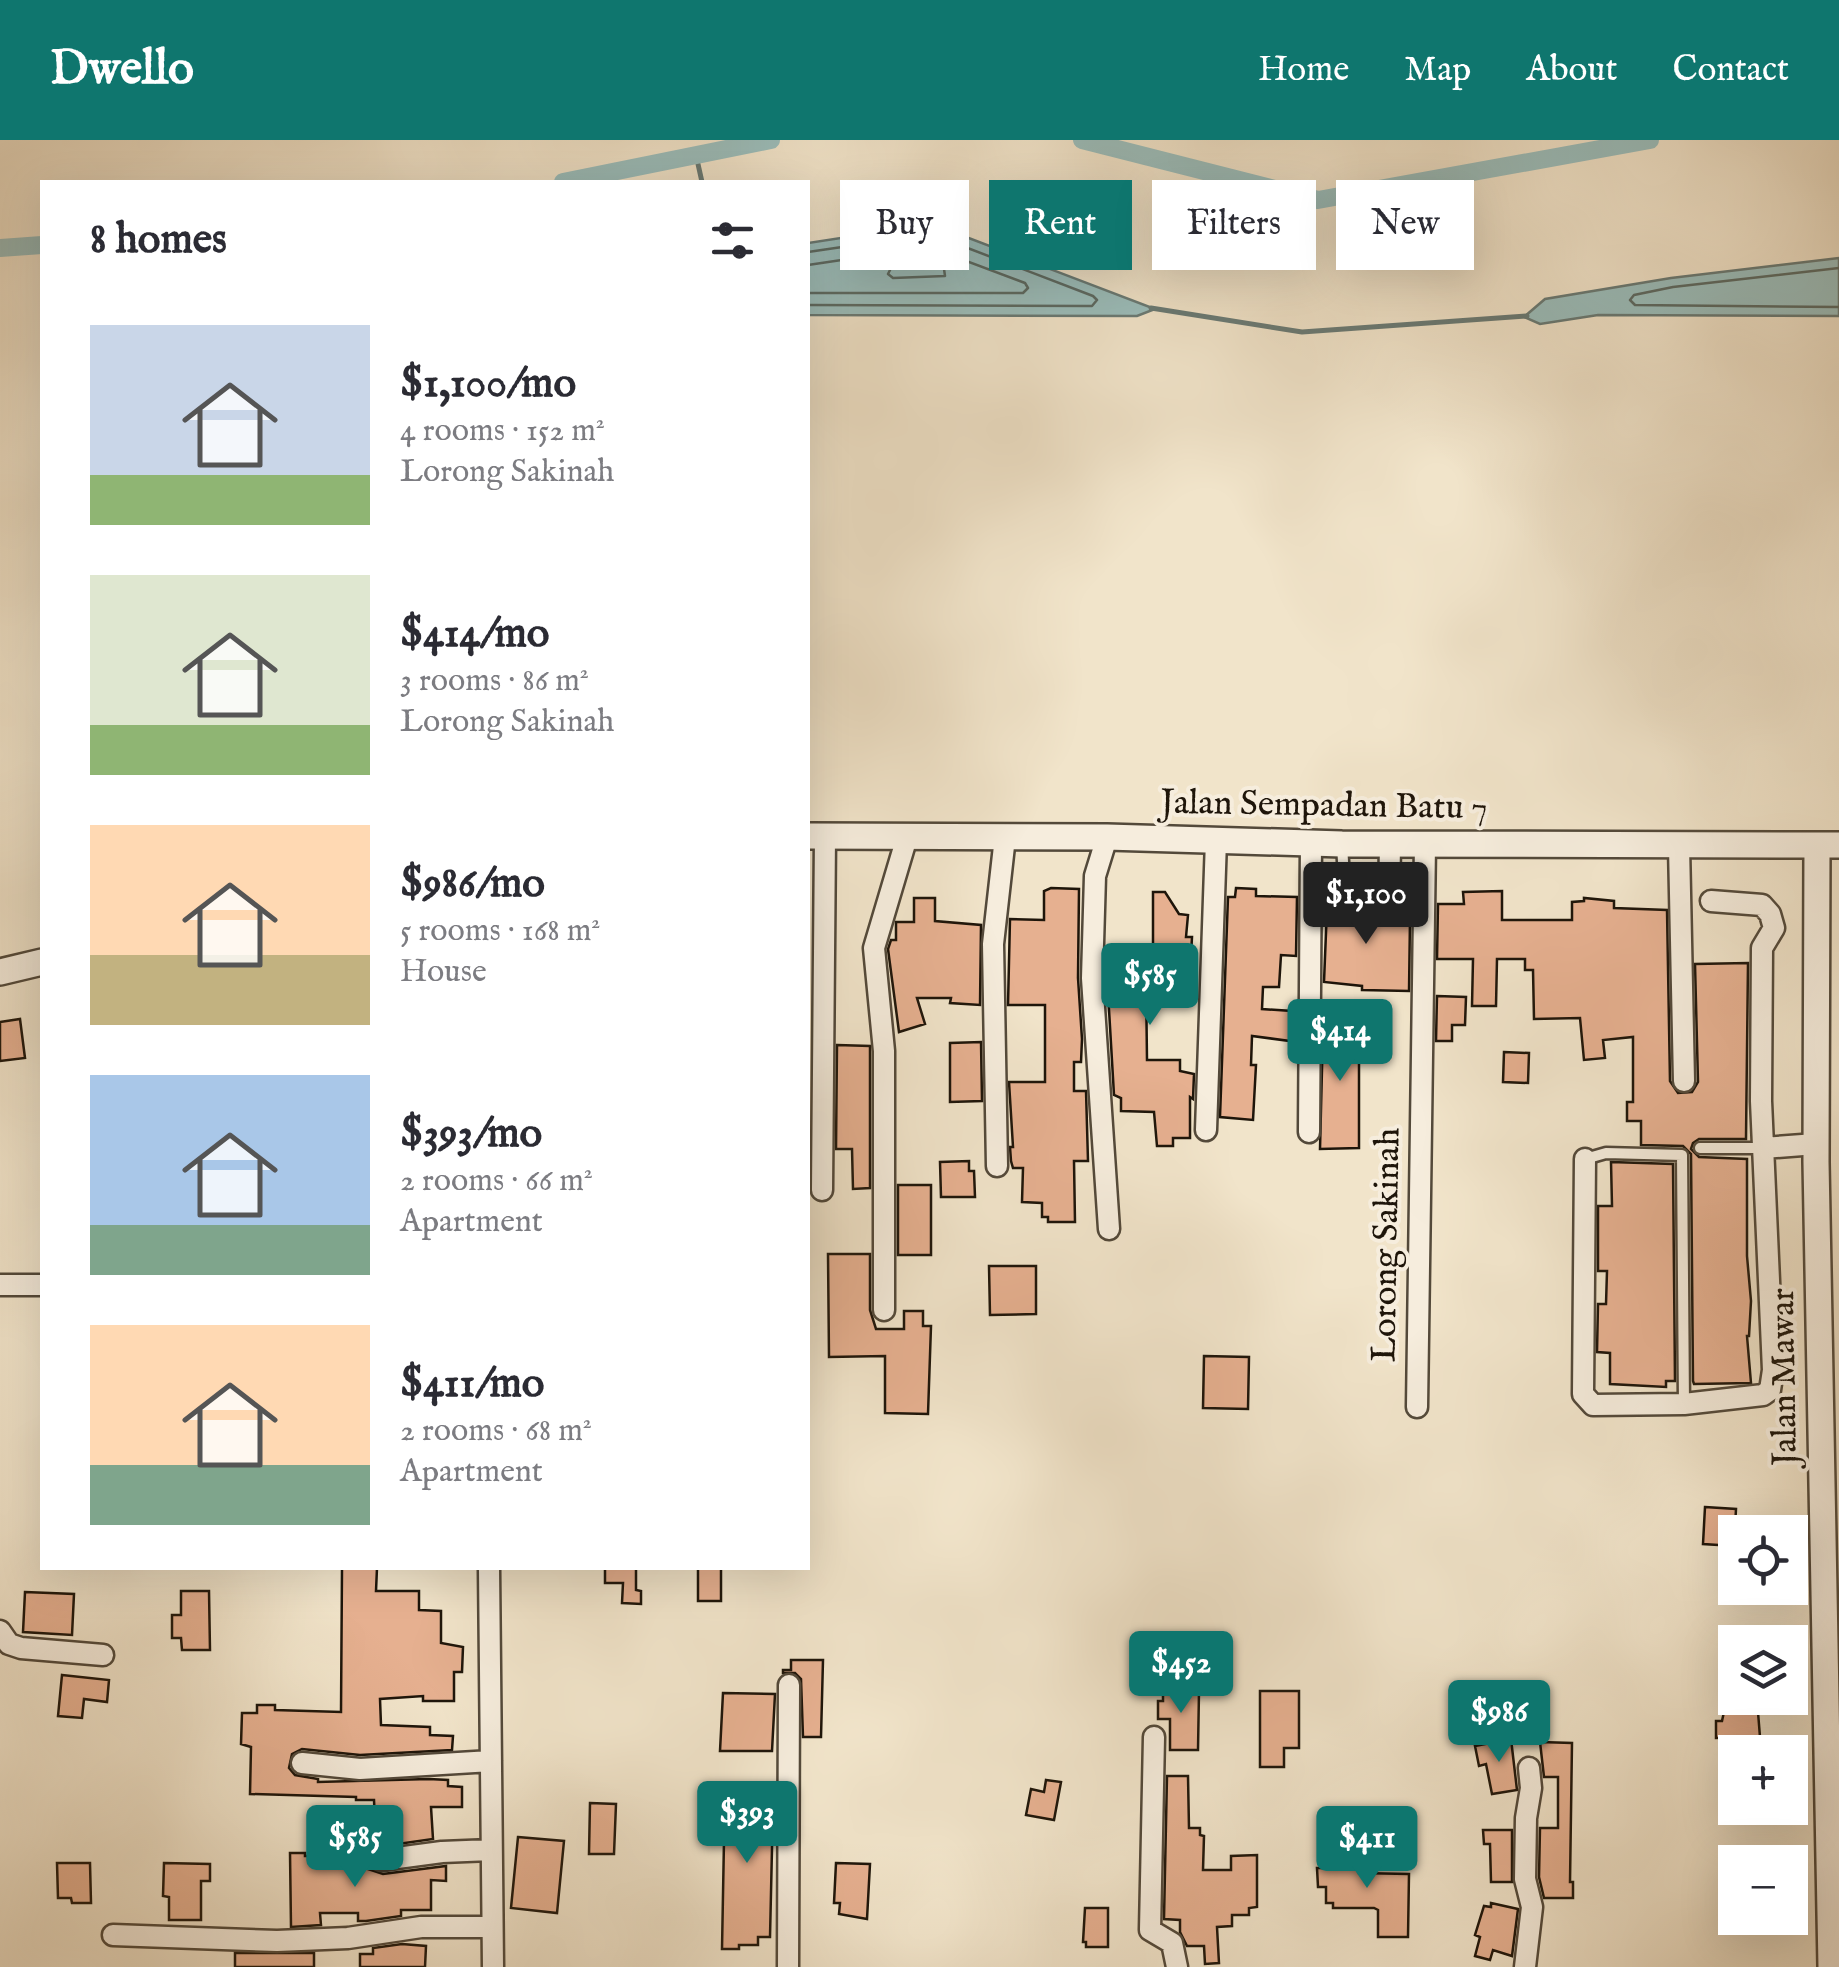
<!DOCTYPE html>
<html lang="en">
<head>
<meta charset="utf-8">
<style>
	body { margin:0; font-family:"IM FELL English",serif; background:#f2f2f3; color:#2b2b33; height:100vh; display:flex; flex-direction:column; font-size:38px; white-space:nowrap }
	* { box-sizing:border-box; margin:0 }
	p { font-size:32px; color:#7c7c81 }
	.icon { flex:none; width:55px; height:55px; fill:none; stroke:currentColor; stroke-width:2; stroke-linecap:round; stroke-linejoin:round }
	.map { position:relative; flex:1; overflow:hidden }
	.details { position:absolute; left:40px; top:40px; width:770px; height:1390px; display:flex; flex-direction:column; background:#fff; border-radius:0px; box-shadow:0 10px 40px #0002 }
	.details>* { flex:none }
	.hud { position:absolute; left:840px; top:40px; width:848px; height:90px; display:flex; gap:20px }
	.buttons { position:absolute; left:1718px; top:1375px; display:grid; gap:20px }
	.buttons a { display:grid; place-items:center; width:90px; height:90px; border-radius:0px; background:#fff; box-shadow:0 10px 40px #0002; font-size:50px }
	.price { position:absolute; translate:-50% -85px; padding:0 22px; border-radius:10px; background:#0f766e; color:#fff; font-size:32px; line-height:65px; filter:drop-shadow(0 2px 5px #0008) }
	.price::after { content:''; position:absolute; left:50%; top:60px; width:30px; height:22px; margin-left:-15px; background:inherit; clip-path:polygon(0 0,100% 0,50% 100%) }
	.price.current { background:#222; color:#fff }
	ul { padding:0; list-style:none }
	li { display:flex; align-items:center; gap:30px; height:250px; padding:0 50px }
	li span { display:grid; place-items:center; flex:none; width:280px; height:200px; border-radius:0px; color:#555 }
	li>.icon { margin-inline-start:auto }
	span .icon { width:120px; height:120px; fill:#fffc; stroke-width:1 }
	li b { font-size:42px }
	h2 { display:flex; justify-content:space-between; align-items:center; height:120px; padding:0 50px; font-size:42px }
	.pill { padding:0 35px; border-radius:0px; background:#fff; box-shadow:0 10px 40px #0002; font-size:35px; line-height:90px }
	.pill.current { background:#0f766e; color:#fff }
	header { display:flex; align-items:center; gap:60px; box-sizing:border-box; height:140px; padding:0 50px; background:#0f766e; color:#fff }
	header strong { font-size:48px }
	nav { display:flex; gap:55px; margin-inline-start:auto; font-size:35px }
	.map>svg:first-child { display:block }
	.water { fill:#9bbebc; stroke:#697a75; stroke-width:2.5 }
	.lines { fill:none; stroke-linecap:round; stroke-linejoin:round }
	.shore { stroke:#5c6a63; stroke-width:2.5 }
	.stream { stroke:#697a75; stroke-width:5 }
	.canal { stroke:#9bbebc; stroke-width:18 }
	.building { fill:#e6b090; stroke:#1e150a; stroke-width:2.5 }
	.service-casing { stroke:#53493a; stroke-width:15 }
	.minor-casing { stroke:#53493a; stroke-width:25 }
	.tertiary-casing { stroke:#53493a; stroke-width:30 }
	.service { stroke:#f6eddd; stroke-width:10 }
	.minor { stroke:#f6eddd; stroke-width:20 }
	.tertiary { stroke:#f6eddd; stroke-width:25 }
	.labels { text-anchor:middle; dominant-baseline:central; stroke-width:8; stroke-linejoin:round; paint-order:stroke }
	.street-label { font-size:35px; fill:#1e150a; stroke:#f6eddd }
</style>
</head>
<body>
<header>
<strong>Dwello</strong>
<nav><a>Home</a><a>Map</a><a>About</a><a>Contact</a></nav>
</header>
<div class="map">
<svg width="1839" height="1827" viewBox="0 0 1839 1827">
	<rect width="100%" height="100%" fill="#f1e4ca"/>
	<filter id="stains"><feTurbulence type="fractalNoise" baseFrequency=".002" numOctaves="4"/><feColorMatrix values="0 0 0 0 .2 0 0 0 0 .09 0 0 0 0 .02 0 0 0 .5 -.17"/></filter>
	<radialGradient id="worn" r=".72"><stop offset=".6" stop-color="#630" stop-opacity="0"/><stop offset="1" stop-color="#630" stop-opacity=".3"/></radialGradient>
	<path class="water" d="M932,84L1155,169L1137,176L808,175V103Z
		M1839,118V176L1598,175L1540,184L1524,177L1545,159L1671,138Z"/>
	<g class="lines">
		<path class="shore" d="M808,112L931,94L1093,156L1097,160L1092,166L808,165
			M928,123L944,129L945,136L893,138L888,134L891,128Z
			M808,125L929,107L1025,143L1028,148L1023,153H808
			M1839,128L1673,147L1634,155L1630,160L1635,165L1839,167"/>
		<path class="stream" d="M696,15L702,42
			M1151,168L1302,192L1527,176"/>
		<path class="canal" d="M1082,0L1318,60L1650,0
			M563,42L771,0
			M0,108L42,105"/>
	</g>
	<path class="building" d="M1342,746L1363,747L1362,777L1410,779L1409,851L1362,850V846L1324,842L1327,768L1340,769Z
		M1051,748L1079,749L1078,838L1082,899L1081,922H1074V951H1086L1088,1021H1074L1075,1082H1048V1077H1042V1063L1022,1062L1023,1028H1013L1011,1021L1010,1007H1013L1009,942H1045V865H1008L1010,779L1044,780V751Z
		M1236,748L1256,749V756L1297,757L1296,816L1281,815L1279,847H1263L1262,869L1292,871L1290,901L1252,896L1251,925H1256L1253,980L1220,977L1228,757H1235Z
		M1502,751V780H1572V762L1584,761V758L1614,761V768L1667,770L1670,941L1678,953L1692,952L1698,942L1695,824L1748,823L1746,999H1699L1693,1003L1691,1009L1699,1017L1747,1019V1116L1751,1161L1749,1196H1747L1751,1243L1694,1244L1693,1241L1691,1014L1683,1006L1641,1005V981H1627V962H1633V897L1603,900L1605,918L1584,920L1580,878L1534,879L1533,830H1525V819H1497L1496,866H1472L1473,819H1437L1438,764H1464L1463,752Z
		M1153,752H1165L1179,774L1188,775L1186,797H1192L1190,834L1180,833L1174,837L1183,842H1146L1147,920H1180V931L1194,934L1193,959L1190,957V998H1173V1006H1157L1154,972L1121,971V958L1114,955L1106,818L1110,815L1130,816L1153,827Z
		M914,758H935V781L981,785L980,865L950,863L951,858H917L925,884L899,892L888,809L891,800H896V782H914Z
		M1437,856L1466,857L1465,885H1452V901H1436Z
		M1329,874L1359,876L1356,921H1359V1008L1320,1009L1323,889H1328Z
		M20,879L25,918L0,921V882Z
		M981,902L982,961L950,962V903Z
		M837,905L870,906V1048L853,1049L852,1009H836Z
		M1504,912L1529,913L1528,943L1503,942Z
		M969,1021V1031H974L975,1057H941L940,1022Z
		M1611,1022L1673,1024L1675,1241H1666V1247L1610,1244V1213L1597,1212L1598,1164H1606L1607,1131H1598V1066H1612Z
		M898,1045H931V1115H898Z
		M828,1114H870V1170L876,1189H904V1171H923V1186H931L928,1274L885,1273V1216L829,1217Z
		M989,1126H1036V1174L990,1175Z
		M1204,1216L1249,1217L1248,1269L1203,1268Z
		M1705,1367L1736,1369L1734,1406L1703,1404Z
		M342,1428H377L376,1451H419V1470L441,1471V1503L463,1507L462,1532H454V1561H423V1556L380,1559L381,1585L430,1587V1595L453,1596L452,1610L360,1615L302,1609L292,1614L289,1628L295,1635L318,1639V1642L429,1639L448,1640V1646L462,1647V1667H431L433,1699L384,1706L376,1703L374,1660H356V1657L250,1654L251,1607L241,1604L242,1573H257V1565H275V1570L341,1572Z
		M605,1428H636V1450L641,1451V1464L622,1463L623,1443H605Z
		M698,1428H721V1461H698Z
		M1736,1448H1797L1798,1458L1737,1463Z
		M181,1451H209L210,1510H182L181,1498H172V1475H181Z
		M25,1452L74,1454L72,1495L23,1492Z
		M791,1520H823L821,1597H803L801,1539L795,1533H783V1530H791Z
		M62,1535L109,1540L107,1562L84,1559L82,1578L58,1576Z
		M1173,1542H1191V1551H1199L1198,1610H1170V1579H1158V1561H1163V1548H1173Z
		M1260,1551H1299V1608H1284V1627H1260Z
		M723,1553L775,1554L772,1611H720Z
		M1727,1558H1784V1571L1758,1572L1760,1597L1716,1598V1581H1722Z
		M1511,1599L1517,1650L1492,1654L1486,1624L1479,1626L1475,1606Z
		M1540,1602L1572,1603L1570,1742H1573V1758H1544L1539,1737L1540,1688H1558V1637H1544Z
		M1167,1636H1188L1189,1688H1200V1695L1204,1696L1203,1730H1231V1716L1257,1715V1767L1249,1768V1775H1232V1786L1217,1787L1219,1823L1205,1824L1204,1806H1187L1180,1792V1780L1164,1779Z
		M1046,1640L1061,1642L1054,1680L1026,1675L1031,1649L1044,1652Z
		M725,1646H766L767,1663L773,1664L770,1797H758V1805H739V1809H722Z
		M590,1663L616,1664L614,1714H589Z
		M1483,1690H1512V1742H1491L1490,1704H1484Z
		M518,1697L564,1701L557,1773L511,1768Z
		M1327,1709H1359V1733L1409,1734L1408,1797H1378V1770L1374,1768H1333V1763H1326V1747H1318L1317,1728H1326Z
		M290,1713H305V1716H334V1726H359L383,1734L446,1726V1741L431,1740V1770H401V1776L366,1781H358V1773H320L321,1785L291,1787Z
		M57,1723H90L91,1763H72L71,1758H58Z
		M164,1723L210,1724V1741H201V1780H169V1757L163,1756Z
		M836,1723L870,1724L867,1779L839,1774L840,1763H834Z
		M1491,1763L1518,1769L1512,1816L1493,1810L1490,1820L1475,1816L1480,1797L1475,1795L1484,1766L1491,1767Z
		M1085,1768H1108V1807H1086V1802H1083Z
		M402,1804L426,1806L425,1827H360V1814H373V1808Z
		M235,1813H314V1827H235Z"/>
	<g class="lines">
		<g class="service-casing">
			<path id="service" d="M1342,705L1344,738
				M1700,1008H1763
				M1585,1019L1606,1013L1682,1015L1684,1264"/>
		</g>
		<g class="minor-casing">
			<path id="minor" d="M1107,697L1095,736L1092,838L1109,1089
				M1390,704L1389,765H1423
				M1679,706L1684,941
				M1206,990L1216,700
				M1309,992L1311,703
				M1763,1008L1816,1004
				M1585,1019L1583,1254L1593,1265L1684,1264L1763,1255L1770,1250L1773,1230L1761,961L1762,808L1774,788L1770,774L1762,765L1711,761
				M997,1026L993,804L1005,697
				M822,1050L825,696
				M0,1145H42
				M884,1170V911L874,808L907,697
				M1417,1267L1425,704
				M489,1428L493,1827
				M0,1491L9,1504L21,1508L103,1515
				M1154,1597L1150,1790L1172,1803L1177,1827
				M302,1623L360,1629L491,1621
				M348,1707L382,1720L442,1712L491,1710
				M113,1795L277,1801L348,1798L421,1787H491
				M788,1827L789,1545
				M1525,1827L1532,1767L1525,1739L1526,1678L1531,1648L1529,1628"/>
		</g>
		<g class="tertiary-casing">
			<path id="tertiary" d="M808,696L1107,697L1342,704L1839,705
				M1817,705L1816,1022L1831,1827
				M0,832L42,822"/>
		</g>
		<use href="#service" class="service"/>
		<use href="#minor" class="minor"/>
		<use href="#tertiary" class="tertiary"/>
	</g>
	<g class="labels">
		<g class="street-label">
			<text transform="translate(1324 666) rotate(1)">Jalan Sempadan Batu 7</text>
			<text transform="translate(1387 1105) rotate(-89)">Lorong Sakinah</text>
			<text transform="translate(1785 1237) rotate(-91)">Jalan Mawar</text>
		</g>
	</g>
	<rect width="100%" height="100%" filter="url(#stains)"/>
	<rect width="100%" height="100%" fill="url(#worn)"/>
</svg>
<div class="buttons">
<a><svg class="icon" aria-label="locate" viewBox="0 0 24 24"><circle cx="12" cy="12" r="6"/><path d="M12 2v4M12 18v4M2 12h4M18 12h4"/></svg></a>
<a><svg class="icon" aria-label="layers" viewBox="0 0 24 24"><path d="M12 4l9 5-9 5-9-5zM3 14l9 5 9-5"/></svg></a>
<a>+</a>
<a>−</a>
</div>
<b class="price current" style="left:1366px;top:807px">$1,100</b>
<b class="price" style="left:1150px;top:888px">$585</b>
<b class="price" style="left:1340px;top:944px">$414</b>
<b class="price" style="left:1181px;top:1576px">$452</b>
<b class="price" style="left:1499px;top:1625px">$986</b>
<b class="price" style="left:747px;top:1726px">$393</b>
<b class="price" style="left:355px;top:1750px">$585</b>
<b class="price" style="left:1367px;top:1751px">$411</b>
<div class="hud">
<a class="pill">Buy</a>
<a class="pill current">Rent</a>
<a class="pill">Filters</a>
<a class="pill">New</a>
</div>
<section class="details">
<h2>8 homes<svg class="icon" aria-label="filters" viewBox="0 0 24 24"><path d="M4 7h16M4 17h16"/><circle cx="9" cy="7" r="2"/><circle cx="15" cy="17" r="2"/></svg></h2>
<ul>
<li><span style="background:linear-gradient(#c9d6e8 75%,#8fb573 0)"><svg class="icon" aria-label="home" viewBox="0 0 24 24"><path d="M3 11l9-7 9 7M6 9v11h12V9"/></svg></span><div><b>$1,100/mo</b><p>4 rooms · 152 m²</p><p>Lorong Sakinah</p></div></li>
<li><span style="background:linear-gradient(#dfe7d0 75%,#8fb573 0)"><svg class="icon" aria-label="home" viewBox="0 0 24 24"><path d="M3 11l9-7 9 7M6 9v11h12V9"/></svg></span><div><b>$414/mo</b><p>3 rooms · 86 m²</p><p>Lorong Sakinah</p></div></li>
<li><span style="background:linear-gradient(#ffd9b3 65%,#c2b280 0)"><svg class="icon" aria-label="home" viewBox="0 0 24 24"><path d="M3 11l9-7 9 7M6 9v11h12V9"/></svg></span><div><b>$986/mo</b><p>5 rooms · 168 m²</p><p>House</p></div></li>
<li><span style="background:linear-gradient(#a9c7e8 75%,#7fa58c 0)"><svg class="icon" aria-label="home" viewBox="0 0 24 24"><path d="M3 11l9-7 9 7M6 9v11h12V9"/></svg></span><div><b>$393/mo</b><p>2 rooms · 66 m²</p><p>Apartment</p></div></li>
<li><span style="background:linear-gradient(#ffd9b3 70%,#7fa58c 0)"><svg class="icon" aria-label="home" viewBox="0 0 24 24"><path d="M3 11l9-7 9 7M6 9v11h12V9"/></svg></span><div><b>$411/mo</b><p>2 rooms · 68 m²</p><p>Apartment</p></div></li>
</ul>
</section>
</div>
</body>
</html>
